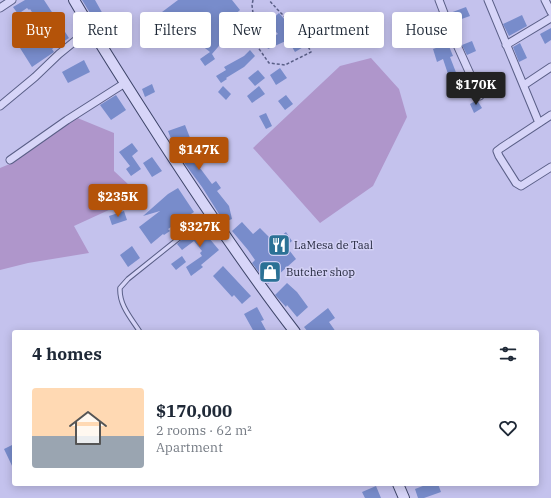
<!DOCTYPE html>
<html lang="en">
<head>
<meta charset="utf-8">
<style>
	body { margin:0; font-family:"IBM Plex Serif",serif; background:#f6f6f7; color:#1f2937; height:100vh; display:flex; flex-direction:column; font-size:15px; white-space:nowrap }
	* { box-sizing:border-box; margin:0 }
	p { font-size:13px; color:#747a83 }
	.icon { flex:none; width:22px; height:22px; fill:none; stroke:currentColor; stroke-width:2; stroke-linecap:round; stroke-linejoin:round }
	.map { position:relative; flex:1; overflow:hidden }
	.side { position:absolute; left:12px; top:330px; width:527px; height:156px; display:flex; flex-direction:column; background:#fff; border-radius:4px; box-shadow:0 2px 10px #0003 }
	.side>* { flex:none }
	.hud { position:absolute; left:12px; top:12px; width:527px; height:36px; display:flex; gap:8px }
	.price { position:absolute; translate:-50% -34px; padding:0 9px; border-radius:4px; background:#b45309; color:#fff; font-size:13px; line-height:26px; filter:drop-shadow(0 1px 2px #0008) }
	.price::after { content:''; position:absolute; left:50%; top:24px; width:12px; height:9px; margin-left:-6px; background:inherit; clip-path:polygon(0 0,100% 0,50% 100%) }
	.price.current { background:#222; color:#fff }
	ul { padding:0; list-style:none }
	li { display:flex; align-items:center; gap:12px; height:100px; padding:0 20px }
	li span { display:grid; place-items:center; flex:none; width:112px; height:80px; border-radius:4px; color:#555 }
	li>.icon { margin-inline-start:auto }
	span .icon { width:48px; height:48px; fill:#fffc; stroke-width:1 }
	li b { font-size:17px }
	h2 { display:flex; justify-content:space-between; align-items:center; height:48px; padding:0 20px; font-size:17px }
	.tag { padding:0 14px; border-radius:4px; background:#fff; box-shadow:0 2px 10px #0003; font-size:14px; line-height:36px }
	.tag.current { background:#b45309; color:#fff }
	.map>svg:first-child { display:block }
	.green { fill:#af96cb }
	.building { fill:#788ccb }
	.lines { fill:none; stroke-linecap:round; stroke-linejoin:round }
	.service-casing { stroke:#5a5f87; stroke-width:5.5 }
	.minor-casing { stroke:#5a5f87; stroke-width:9 }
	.secondary-casing { stroke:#3d4468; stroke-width:12 }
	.path { stroke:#5a5f87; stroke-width:1.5; stroke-dasharray:3 2; stroke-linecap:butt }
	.service { stroke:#d7d5f8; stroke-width:3.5 }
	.minor { stroke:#d7d5f8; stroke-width:7 }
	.secondary { stroke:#d7d5f8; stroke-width:10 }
	.labels { text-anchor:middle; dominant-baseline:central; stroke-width:3; stroke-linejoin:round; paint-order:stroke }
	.poi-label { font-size:11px; fill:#1e2237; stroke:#d3d1f5; text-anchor:start }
</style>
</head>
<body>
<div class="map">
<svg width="551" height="498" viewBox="0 0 551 498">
	<rect width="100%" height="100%" fill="#c4c2ed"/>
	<path class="green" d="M371,58L399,89L407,117L373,186L320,223L253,148L340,66Z
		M75,117L114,133V171L129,185L111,209L74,226L89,253L28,263L0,270V168L12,163Z"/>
	<path class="building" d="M25,0H44L69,38L52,49L54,52L32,67L20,48L30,41L33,47L48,38L30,9L29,10L27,8L18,14L13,7Z
		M82,0H95L104,16L107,14L112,21L118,30L116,31L121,40L111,47Z
		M178,0H232L240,10L222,26L230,33L212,54L215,59L205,66L200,59L210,52L187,34L178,44L170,37L168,38L158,28L150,36L142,27Z
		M466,7L470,16L453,22L450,13Z
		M279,13L292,28L293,27L305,46L295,52L288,40L268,49L264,41L278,34L268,23Z
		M522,15L527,26L509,36L503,24Z
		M551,28V40L545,44L540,34Z
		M442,29L453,56L450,57L457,75L449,77L443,59L437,62L433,49L436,48L431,32Z
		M472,41L476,51L467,55L462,45Z
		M520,43L527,58L519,62L513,47Z
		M250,50L255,56L244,67L226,78L227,79L221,83L216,76L226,70L224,67L244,56Z
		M84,60L90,72L68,83L62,72Z
		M280,68L287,78L276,85L270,75Z
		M258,70L265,78L255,86L248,78Z
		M152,84L155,92L145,97L142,89Z
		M223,86L231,94L226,100L218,92Z
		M259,86L265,94L252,103L247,96Z
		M116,95L126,110L111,120L100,105Z
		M286,95L293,104L285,110L278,101Z
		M477,100L482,108L474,113L470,104Z
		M266,113L272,126L266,129L259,116Z
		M185,125L196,153L193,154L201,167L200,168L212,184L216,181L221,188L217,191L229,206L232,219L224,222L202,187L185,164L176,143L173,144L168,131Z
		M132,143L138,151L132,156L141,169L131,176L126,169L130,166L119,152Z
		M152,157L162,171L152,177L143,163Z
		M178,188L194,212L168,229L170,231L164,235L163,234L151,244L139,227L160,211L143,216L168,194Z
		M124,211L127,220L112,225L109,216Z
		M242,222L253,234L260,228L274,242L286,232L292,241L286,246L296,259L268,284L252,263L255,260L248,250L232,231Z
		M202,225L211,236L209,238L219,250L201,265L203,267L191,276L186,267L202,256L200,253L202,251L194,241L182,250L177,244L185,237L186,239Z
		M132,246L140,258L128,267L120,255Z
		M182,256L186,262L176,270L171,264Z
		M223,266L251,296L242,304L234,295L232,297L213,276Z
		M287,283L297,292L308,307L297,317L287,305L286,307L275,295Z
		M257,307L264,320L261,321L267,332H254L244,314Z
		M328,308L335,318L329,322L336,332H308L304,327Z
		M14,444V470L4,449Z
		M428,484H438L441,492L424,498H418L415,489Z
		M376,486L381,498H365L362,492Z"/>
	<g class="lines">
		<g class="service-casing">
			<path id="service" d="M140,332C131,318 119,305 120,288L128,279L208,215"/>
		</g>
		<g class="minor-casing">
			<path id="minor" d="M439,0L452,34L480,96
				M488,0L539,123
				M545,0L551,12
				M0,8L12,0
				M506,45L551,18
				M524,85L551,67
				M0,106L35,77L59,54L91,28
				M551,115L501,148L497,151L499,156L516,183L521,186L551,167
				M10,160L67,120L125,83"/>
		</g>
		<g class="secondary-casing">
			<path id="secondary" d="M74,0C102,48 132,94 162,141C205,207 247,270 295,332
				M398,484L404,498"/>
		</g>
		<path class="path" d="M253,0L252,5L257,46L269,63L285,65L311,52L301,33L277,9L269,0"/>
		<use href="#service" class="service"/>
		<use href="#minor" class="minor"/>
		<use href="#secondary" class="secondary"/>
	</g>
	<defs>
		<g id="restaurant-square" transform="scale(1.15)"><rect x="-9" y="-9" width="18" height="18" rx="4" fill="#2b7195" stroke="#d3d1f5"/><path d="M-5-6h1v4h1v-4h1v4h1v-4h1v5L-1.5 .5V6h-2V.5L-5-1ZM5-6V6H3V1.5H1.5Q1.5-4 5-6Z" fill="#fff"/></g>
		<g id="shop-square" transform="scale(1.15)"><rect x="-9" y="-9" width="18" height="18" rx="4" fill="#2b7195" stroke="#d3d1f5"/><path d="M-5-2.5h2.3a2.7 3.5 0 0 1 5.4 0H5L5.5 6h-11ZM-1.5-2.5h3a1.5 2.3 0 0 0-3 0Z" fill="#fff"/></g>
	</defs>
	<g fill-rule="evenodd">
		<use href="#restaurant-square" x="279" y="245"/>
		<use href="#shop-square" x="270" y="272"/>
	</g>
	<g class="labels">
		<g class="poi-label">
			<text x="294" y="245">LaMesa de Taal</text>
			<text x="286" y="272">Butcher shop</text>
		</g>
	</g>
</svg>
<b class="price current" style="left:476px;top:106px">$170K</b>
<b class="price" style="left:199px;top:171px">$147K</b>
<b class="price" style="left:118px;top:218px">$235K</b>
<b class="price" style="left:200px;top:248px">$327K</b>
<div class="hud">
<a class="tag current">Buy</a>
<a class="tag">Rent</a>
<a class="tag">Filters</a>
<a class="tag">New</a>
<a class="tag">Apartment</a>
<a class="tag">House</a>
</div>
<section class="side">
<h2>4 homes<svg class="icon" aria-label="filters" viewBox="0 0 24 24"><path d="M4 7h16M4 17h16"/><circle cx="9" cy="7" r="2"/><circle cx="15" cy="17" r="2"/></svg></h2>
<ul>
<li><span style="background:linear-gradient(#ffd9b3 60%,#9aa5b1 0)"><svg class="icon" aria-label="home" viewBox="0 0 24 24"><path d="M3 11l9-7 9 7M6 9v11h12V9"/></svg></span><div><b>$170,000</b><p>2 rooms · 62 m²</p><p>Apartment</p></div><svg class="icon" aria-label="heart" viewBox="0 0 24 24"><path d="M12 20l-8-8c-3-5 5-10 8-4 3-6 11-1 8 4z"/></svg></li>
</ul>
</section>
</div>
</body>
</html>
